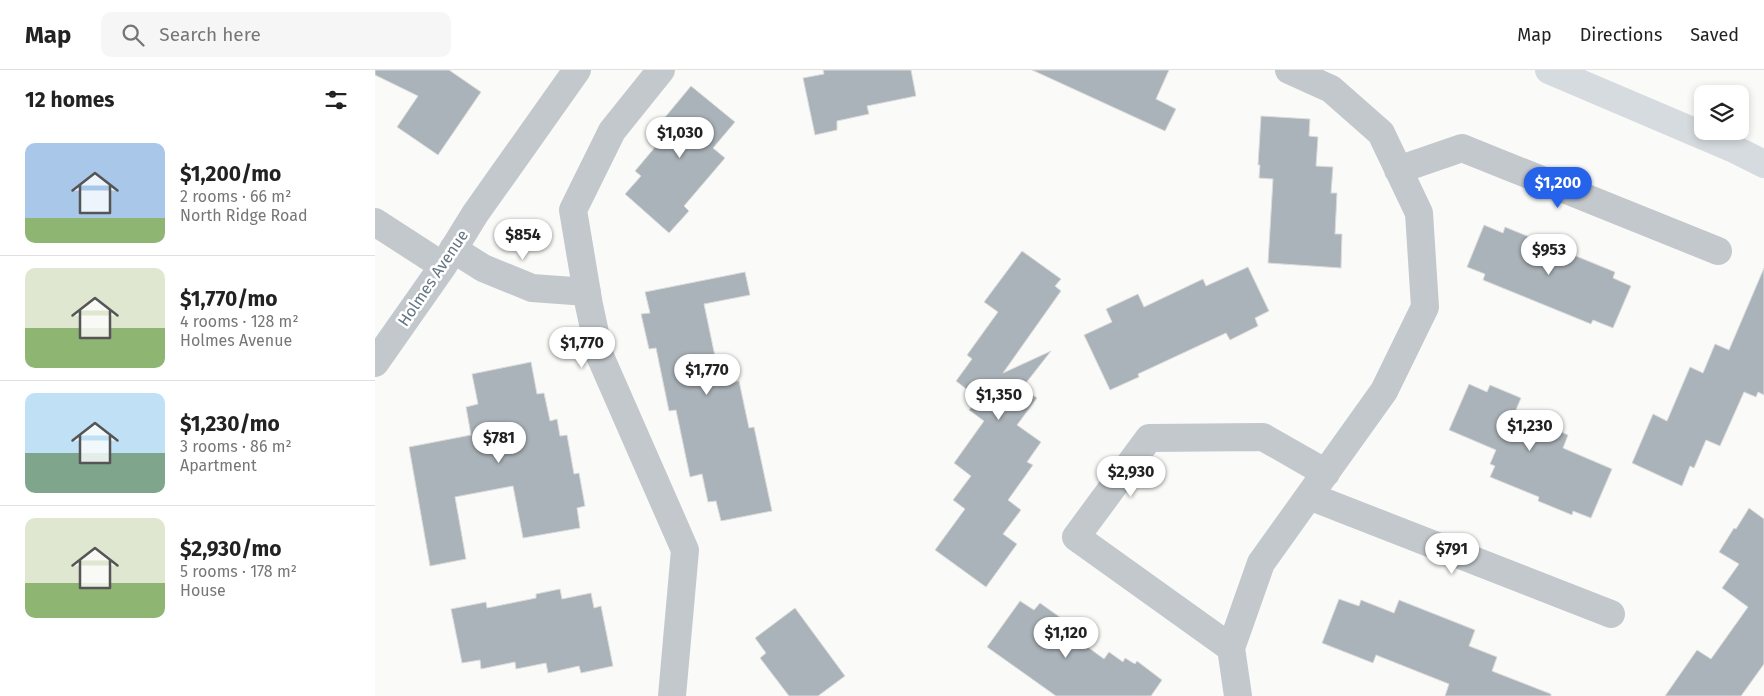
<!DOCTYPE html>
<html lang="en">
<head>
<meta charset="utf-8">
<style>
	body { margin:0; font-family:"Fira Sans",sans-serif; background:#f6f6f6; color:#222; height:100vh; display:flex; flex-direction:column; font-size:19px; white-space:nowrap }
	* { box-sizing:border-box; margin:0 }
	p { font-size:16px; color:#767676 }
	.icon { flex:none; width:28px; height:28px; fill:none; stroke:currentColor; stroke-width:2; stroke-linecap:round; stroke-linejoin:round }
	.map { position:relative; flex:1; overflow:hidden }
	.drawer { display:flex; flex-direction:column; background:#fff; width:375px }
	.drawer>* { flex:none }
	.tools { position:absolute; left:1319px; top:15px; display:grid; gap:10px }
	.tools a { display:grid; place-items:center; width:55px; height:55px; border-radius:10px; background:#fff; box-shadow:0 2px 8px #0003; font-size:25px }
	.price { position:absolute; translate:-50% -42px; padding:0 11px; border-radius:18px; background:#fff; color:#222; font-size:16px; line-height:32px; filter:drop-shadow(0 1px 2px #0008) }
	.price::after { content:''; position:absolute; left:50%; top:30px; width:15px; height:11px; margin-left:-8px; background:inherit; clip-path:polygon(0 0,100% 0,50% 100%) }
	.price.active { background:#2563eb; color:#fff }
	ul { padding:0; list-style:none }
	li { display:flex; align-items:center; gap:15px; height:125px; padding:0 25px }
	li+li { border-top:1px solid #e0e0e0 }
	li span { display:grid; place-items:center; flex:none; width:140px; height:100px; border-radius:10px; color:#555 }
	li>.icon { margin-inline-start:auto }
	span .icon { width:60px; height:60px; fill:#fffc; stroke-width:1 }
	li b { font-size:21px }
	h2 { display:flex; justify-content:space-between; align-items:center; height:60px; padding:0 25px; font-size:21px }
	header { display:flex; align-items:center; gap:30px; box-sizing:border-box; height:70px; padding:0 25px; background:#fff; border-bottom:1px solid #e0e0e0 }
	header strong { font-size:24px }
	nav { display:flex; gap:28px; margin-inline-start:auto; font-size:18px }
	.search { width:350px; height:45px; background:#f6f6f6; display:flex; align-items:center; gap:12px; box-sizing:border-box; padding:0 18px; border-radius:10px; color:#767676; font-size:19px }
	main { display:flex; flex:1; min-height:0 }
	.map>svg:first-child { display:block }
	.building { fill:#aab3b9; stroke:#dcdcda }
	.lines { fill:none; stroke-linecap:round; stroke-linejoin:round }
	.street { stroke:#c3c8cc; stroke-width:28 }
	.secondary { stroke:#d6dbdf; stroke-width:28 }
	.labels { text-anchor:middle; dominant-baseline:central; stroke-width:5; stroke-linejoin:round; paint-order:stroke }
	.street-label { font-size:16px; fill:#657683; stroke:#fff }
</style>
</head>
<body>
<header>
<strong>Map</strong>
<div class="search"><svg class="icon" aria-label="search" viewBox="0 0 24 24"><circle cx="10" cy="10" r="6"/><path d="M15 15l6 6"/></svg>Search here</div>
<nav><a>Map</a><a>Directions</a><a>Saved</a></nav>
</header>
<main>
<section class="drawer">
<h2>12 homes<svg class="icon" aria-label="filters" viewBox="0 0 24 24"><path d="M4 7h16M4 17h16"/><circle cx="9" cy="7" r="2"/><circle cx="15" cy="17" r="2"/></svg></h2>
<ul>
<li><span style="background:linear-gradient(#a9c7e8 75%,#8fb573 0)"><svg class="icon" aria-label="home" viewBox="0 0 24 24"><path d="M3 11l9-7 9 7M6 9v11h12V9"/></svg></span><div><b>$1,200/mo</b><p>2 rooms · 66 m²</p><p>North Ridge Road</p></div></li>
<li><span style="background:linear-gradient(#dfe7d0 60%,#8fb573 0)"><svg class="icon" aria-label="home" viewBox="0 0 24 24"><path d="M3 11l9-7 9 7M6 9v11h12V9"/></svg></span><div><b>$1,770/mo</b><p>4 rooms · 128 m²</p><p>Holmes Avenue</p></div></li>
<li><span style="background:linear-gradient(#bfe0f5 60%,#7fa58c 0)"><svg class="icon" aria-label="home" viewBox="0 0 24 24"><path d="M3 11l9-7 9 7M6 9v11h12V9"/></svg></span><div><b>$1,230/mo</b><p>3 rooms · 86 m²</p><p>Apartment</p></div></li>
<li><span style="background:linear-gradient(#dfe7d0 65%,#8fb573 0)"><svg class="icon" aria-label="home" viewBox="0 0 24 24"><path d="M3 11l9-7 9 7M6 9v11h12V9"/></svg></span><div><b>$2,930/mo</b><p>5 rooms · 178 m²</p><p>House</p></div></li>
</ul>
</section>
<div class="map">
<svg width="1389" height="626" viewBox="0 0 1389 626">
	<rect width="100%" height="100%" fill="#fafaf8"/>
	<path class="building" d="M0,0H74L106,22L63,85L22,57L43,26L0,5Z
		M448,0H536L541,26L492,36L494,44L462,51V60L440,65L428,8L449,4Z
		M657,0H794L781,29L801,39L790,61Z
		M316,16L360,52L338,78L350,88L309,136L314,141L294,163L250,124L266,106L260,101L281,76L272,69Z
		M886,46L935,49L934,66L943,67L941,96L958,97L956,123H962L960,164H967L966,198L893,193L898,109L884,108L885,95H883Z
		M1109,155L1128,163L1130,157L1240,202L1238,208L1256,216L1238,258L1218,250L1216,254L1108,210L1110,204L1092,197Z
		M647,181L686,209L680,216L686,221L628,303L676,281L647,318L662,328L642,355L666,372L652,392L658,395L633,430L646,440L628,464L642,474L611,517L560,480L590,439L578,430L596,406L579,393L609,351L594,340L603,328L581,311L597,289L592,285L623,242L609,232Z
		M873,197L894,241L880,248L883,256L855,270L851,263L763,304L764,307L735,320L709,265L737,252L731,239L763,224L769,237L828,209L831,216Z
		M1389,198V325L1383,322L1381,327L1369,322L1345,376L1331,370L1319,398L1315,396L1307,416L1257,393L1278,344L1292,351L1315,297L1328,303L1340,274L1354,280Z
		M370,202L375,225L329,234L346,315L364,311L374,358L379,357L397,441L346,451L341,431L333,432L327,404L315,407L301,340L294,341L281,278L274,279L266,244L275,243L270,222Z
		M156,292L162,324L169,323L175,351L182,349L185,366L192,365L199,404L204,403L210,436L202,438L205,458L148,468L138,416L80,427L91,489L55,496L34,377L96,365L91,337L103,334L97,304Z
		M1094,314L1112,322L1115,315L1146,328L1140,342L1193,365L1188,378L1237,399L1216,448L1198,441L1197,445L1163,431L1164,427L1115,407L1120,396L1115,394L1121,380L1074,360Z
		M1374,438L1389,449V594L1366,626H1290L1322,580L1336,589L1373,537L1347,518L1364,494L1344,482L1359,458L1361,459Z
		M185,519L187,529L216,523L219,538L226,536L238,596L206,603L204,596L173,603L171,593L141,599L140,592L106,599L105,590L87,593L76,539L111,532L112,538L161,528V524Z
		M964,529L984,536L986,530L1019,543L1024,530L1100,560L1094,576L1122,587L1117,601L1176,624V626H1070L1074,614L1001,585L998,593L947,573Z
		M645,531L659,540L665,533L686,548L684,556L729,589L734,582L748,592L750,588L760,594L762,591L787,610L776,626H681L612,577Z
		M420,538L470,606L443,626H414L385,588L391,583L380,568Z"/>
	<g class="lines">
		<path class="street" d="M286,0L237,61L198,140L214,235L225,286L310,480L297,626
			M1023,100L1087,78L1343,181
			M0,152L68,196
			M78,179L108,198L157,218L212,222
			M0,293L68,196L100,144L202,0
			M934,426L1236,544
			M856,578L701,467L774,368L888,367L951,403
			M863,626L856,578L886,493L1009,321L1050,237L1044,143L1006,63L956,19L914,0"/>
		<path class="secondary" d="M1174,0L1357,78L1389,94"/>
	</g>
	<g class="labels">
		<g class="street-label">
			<text transform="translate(58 208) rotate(-56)">Holmes Avenue</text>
		</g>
	</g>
</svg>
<div class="tools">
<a><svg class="icon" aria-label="layers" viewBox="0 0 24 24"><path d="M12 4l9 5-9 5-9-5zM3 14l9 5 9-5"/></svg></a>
</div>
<b class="price" style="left:305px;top:89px">$1,030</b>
<b class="price active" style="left:1183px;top:139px">$1,200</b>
<b class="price" style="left:148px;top:191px">$854</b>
<b class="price" style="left:1174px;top:206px">$953</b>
<b class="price" style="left:207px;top:299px">$1,770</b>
<b class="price" style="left:332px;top:326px">$1,770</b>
<b class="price" style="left:624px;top:351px">$1,350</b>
<b class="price" style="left:1155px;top:382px">$1,230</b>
<b class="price" style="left:124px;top:394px">$781</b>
<b class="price" style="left:756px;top:428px">$2,930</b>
<b class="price" style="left:1077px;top:505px">$791</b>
<b class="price" style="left:691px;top:589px">$1,120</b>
</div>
</main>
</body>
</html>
